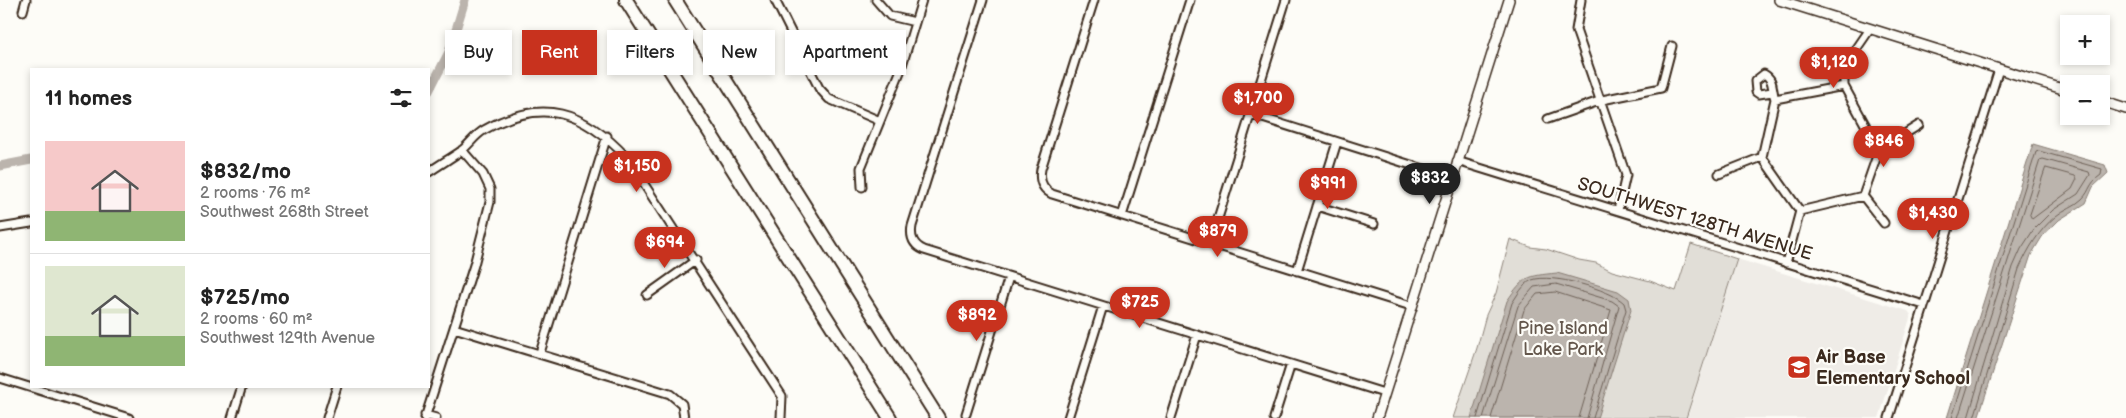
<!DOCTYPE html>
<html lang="en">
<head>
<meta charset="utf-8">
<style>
	body { margin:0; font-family:"Balsamiq Sans",sans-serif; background:#f2f2f2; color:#222; height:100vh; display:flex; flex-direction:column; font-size:19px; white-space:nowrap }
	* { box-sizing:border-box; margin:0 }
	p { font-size:16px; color:#767676 }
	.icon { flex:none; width:28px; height:28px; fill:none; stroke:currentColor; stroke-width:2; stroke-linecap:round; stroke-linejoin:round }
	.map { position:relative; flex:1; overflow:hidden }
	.details { position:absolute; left:30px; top:68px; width:400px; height:320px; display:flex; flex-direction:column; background:#fff; border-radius:0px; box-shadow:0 2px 8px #0003 }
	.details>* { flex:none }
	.guide { position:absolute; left:445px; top:30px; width:475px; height:45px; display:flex; gap:10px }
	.controls { position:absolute; left:2060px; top:15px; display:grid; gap:10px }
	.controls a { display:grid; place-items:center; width:50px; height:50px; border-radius:0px; background:#fff; box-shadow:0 2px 8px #0003; font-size:25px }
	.price { position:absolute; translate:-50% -42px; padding:0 11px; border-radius:18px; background:#c8321e; color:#fff; font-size:16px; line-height:32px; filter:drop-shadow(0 1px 2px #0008) }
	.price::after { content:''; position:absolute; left:50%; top:30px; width:15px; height:11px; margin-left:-8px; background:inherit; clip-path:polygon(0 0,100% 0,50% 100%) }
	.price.current { background:#222; color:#fff }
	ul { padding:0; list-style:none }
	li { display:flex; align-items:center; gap:15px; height:125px; padding:0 15px }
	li+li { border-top:1px solid #e0e0e0 }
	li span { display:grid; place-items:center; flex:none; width:140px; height:100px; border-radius:0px; color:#555 }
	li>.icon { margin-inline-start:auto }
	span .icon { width:60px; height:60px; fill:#fffc; stroke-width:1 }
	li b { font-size:21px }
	h2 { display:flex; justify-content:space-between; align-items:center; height:60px; padding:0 15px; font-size:21px }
	.tag { padding:0 18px; border-radius:0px; background:#fff; box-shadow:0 2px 8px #0003; font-size:18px; line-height:45px }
	.tag.current { background:#c8321e; color:#fff }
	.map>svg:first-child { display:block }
	.built { fill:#efece7 }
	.green { fill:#e1ded7; stroke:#8e847a }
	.water { fill:#bbb4ad; stroke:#887d74 }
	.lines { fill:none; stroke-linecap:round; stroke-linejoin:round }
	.shore { stroke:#6e6157; stroke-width:1 }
	.canal { stroke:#bbb4ad; stroke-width:9 }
	.street-casing { stroke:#3b2a1e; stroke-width:11 }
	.secondary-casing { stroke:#3b2a1e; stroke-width:12 }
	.highway-casing { stroke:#3b2a1e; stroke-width:16 }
	.street { stroke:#fdfcf7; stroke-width:7 }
	.secondary { stroke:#fdfcf7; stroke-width:9 }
	.highway { stroke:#fdfcf7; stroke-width:12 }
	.labels { text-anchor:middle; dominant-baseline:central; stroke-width:4.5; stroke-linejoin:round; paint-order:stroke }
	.street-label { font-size:18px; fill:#3b2a1e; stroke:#fdfcf7 }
	.park-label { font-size:18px; fill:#64574c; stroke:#fdfcf7 }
	.poi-label { font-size:18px; font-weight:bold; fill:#3b2a1e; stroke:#fdfcf7; text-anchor:start }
</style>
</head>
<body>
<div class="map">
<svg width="2126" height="418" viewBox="0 0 2126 418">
	<rect width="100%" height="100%" fill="#fdfcf7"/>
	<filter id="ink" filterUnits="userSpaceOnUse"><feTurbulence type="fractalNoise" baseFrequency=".02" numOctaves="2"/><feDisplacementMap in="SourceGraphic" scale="10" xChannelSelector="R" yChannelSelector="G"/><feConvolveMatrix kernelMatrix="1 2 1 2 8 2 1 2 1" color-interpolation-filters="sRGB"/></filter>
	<g filter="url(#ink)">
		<path class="built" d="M1737,259L1908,311L1911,315L1879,418H1687Z"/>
		<path class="green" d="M1510,239L1530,247L1546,249L1579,260L1596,263L1612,271L1650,281L1676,291L1691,244L1737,259L1686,418H1453L1477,348L1486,315L1496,293Z"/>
		<path class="water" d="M2033,144L2105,165L2108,173L2093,187L2086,203L2059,220L2042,237L2031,255L1978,418H1947Z
			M1557,273L1618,291L1629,299L1631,310L1597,418H1471L1507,301C1524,276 1527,276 1557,273Z"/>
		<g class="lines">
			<path class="shore" d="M2046,168L2075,176L2077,179L2072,189L2032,219L2030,215Z
				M1477,418L1512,303C1517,296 1523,284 1532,280C1551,273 1610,289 1624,303L1626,310L1593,418
				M1483,418L1518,306L1534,287L1556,284L1612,301L1619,306L1587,418
				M1491,418L1524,310L1537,294L1555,292L1611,310L1579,418
				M1952,418L2036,152L2039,151L2102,169L2101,175C2088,184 2091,190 2082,199C2075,206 2064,209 2056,216C2039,230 2028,249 2019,269L1974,418
				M1958,418L2040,160L2043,159L2089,172L2090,175L2078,194L2053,210L2034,229L2021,249L2013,267L1968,418"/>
			<path class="canal" d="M429,91L449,52L465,0
				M0,166L31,160"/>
			<g class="street-casing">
				<path id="street" d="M775,0L819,88L829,99L880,121
					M876,0L890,16L915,22
					M983,0L912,226C910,237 913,245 924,250L1384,393
					M1094,0L1041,169C1039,180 1042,189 1052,194L1411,306
					M1581,0L1576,30L1626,175L1618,210
					M23,11L26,0
					M1870,29L1844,67V86L1879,150
					M1772,92L1759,94L1756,92L1755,81L1764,74C1775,80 1771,89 1775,99L1844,86
					M1775,99L1762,157L1800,211L1786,263
					M1250,114L1427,170
					M1548,119L1602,100L1661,88L1672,46
					M1457,161L1924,305
					M429,172C439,165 451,158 461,151C469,145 475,135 484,130C542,97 584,111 627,158L782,396L781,418
					M1719,174L1762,157
					M862,187L861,168L900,72L922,0
					M1317,206L1374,224
					M1800,211L1863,196
					M1122,216L1190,0
					M1884,223L1863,196L1879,150L1919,125
					M0,228L31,223
					M1210,244L1286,0
					M1297,271L1337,142
					M647,295L696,260
					M454,328L670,394L682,404L684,418
					M540,353L607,136
					M0,378L129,418
					M966,414L1009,277
					M425,415L436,418
					M232,418L242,386
					M327,418L337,386
					M425,418L474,265L490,202V189L483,174L462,150
					M1068,418L1103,306
					M1171,418L1197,335
					M1274,418L1291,364
					M1889,418L1999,69"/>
			</g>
			<g class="secondary-casing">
				<path id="secondary" d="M1779,0L2069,91
					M2101,101L2126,109
					M1377,418L1509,0"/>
			</g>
			<g class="highway-casing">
				<path id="highway" d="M626,0L890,418
					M675,0L938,418"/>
			</g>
			<use href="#street" class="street"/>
			<use href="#secondary" class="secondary"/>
			<use href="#highway" class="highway"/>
		</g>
	</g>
	<defs>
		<g id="school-square" transform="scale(1.25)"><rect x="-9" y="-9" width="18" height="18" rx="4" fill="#c8321e" stroke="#fdfcf7"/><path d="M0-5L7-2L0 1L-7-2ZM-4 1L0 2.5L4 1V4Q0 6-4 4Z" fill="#fff"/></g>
	</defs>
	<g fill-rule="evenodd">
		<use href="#school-square" x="1799" y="367"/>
	</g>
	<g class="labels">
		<g class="street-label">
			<text transform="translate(1695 219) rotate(17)">SOUTHWEST 128TH AVENUE</text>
		</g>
		<g class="park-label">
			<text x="1563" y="328">Pine Island<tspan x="1563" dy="21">Lake Park</tspan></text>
		</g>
		<g class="poi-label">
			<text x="1816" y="357">Air Base<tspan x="1816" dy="21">Elementary School</tspan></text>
		</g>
	</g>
</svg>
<div class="controls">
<a>+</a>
<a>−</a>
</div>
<b class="price" style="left:1834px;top:89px">$1,120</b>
<b class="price" style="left:1258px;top:125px">$1,700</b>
<b class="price" style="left:1884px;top:168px">$846</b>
<b class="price" style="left:637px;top:193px">$1,150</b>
<b class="price current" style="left:1430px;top:205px">$832</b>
<b class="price" style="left:1328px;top:210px">$991</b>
<b class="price" style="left:1933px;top:240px">$1,430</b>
<b class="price" style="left:1218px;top:258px">$879</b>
<b class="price" style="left:665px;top:269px">$694</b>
<b class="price" style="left:1140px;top:329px">$725</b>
<b class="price" style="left:977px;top:342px">$892</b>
<div class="guide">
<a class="tag">Buy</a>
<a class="tag current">Rent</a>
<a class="tag">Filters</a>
<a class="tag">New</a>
<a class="tag">Apartment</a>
</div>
<section class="details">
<h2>11 homes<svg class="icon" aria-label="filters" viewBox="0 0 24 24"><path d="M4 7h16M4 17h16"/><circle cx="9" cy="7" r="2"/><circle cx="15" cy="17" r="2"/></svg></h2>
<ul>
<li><span style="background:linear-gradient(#f6c9c9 70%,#8fb573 0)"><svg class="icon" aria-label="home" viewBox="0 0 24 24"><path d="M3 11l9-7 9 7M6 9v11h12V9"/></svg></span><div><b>$832/mo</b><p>2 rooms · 76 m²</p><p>Southwest 268th Street</p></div></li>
<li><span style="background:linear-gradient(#dfe7d0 70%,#8fb573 0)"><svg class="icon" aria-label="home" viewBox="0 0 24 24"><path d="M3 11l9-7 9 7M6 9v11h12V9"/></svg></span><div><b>$725/mo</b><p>2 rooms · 60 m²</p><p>Southwest 129th Avenue</p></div></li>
</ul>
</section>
</div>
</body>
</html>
